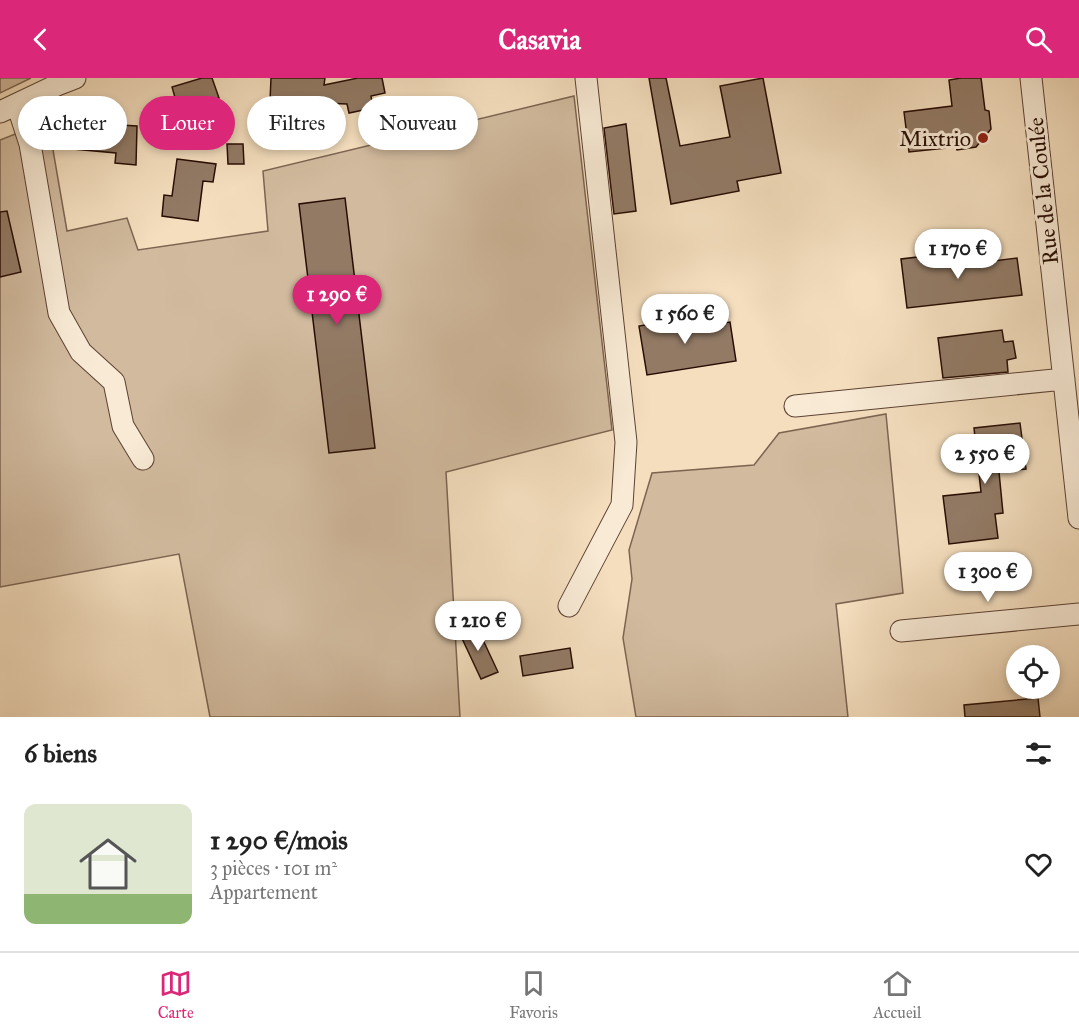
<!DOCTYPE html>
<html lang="fr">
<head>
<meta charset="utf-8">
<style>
	body { margin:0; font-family:"IM FELL Great Primer",serif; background:#f2f2f2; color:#222; height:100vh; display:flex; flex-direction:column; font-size:22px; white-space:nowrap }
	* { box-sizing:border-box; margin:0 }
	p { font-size:20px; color:#767676 }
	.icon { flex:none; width:33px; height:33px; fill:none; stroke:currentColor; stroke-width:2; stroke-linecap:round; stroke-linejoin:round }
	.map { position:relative; height:639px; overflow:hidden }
	.drawer { display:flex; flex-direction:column; background:#fff; flex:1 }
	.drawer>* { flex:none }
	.hud { position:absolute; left:18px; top:18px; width:600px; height:54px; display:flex; gap:12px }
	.tools { position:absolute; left:1006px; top:567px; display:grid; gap:12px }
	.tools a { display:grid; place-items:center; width:54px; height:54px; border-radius:50%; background:#fff; box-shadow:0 3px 9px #0003; font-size:30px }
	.price { position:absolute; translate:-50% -51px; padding:0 14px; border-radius:21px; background:#fff; color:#222; font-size:20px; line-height:39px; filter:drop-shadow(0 2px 3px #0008) }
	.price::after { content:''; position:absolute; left:50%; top:36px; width:18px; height:14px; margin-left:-9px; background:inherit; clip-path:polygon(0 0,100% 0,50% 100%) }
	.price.current { background:#db2777; color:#fff }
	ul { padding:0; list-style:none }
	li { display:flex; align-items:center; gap:18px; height:150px; padding:0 24px }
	li span { display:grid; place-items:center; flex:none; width:168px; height:120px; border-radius:12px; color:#555 }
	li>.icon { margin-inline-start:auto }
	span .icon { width:72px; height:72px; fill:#fffc; stroke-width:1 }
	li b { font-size:26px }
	h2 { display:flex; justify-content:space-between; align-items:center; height:72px; padding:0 24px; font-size:26px }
	.tag { padding:0 21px; border-radius:27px; background:#fff; box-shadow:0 3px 9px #0003; font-size:21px; line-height:54px }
	.tag.current { background:#db2777; color:#fff }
	header { display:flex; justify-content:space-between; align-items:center; height:78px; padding:0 24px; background:#db2777; color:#fff; font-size:27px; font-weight:700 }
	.dock { display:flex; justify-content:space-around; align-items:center; height:84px; border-top:2px solid #e0e0e0; background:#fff; font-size:16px; color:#767676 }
	.dock a { display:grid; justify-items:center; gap:3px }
	.dock .current { color:#db2777 }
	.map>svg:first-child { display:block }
	.grass { fill:#d1ba9e; stroke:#7c6451; stroke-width:1.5 }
	.building { fill:#927a65; stroke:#280d04; stroke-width:1.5 }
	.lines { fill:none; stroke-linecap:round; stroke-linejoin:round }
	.minor-casing { stroke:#5b4132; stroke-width:23 }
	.minor { stroke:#f8ead5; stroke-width:21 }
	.poi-dot { fill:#8f2418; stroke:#f8ead5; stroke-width:2 }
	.labels { text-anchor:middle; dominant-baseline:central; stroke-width:6; stroke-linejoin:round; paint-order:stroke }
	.poi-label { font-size:22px; fill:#280d04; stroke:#f8ead5; text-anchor:end }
	.street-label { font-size:22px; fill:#280d04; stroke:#f8ead5 }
</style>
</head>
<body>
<header><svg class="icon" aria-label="back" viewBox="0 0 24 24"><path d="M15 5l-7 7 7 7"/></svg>Casavia<svg class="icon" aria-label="search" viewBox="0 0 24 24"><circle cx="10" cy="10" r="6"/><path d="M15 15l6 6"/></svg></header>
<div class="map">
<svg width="1079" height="639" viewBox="0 0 1079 639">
	<rect width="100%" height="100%" fill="#f4debe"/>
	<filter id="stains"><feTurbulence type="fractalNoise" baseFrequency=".00333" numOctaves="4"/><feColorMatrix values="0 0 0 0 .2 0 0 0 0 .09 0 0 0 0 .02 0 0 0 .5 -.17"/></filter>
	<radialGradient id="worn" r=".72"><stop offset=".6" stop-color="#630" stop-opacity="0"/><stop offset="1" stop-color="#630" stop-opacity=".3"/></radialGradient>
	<path class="grass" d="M0,0H31L0,15Z
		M574,18L612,352L446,394L460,639H210L179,476L0,509V62L48,43L67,153L127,140L138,172L268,153L263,93Z
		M886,336L903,515L836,526L848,639H636L623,560L632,501L629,472L652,395L754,387L779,355Z"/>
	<path class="building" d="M202,0H212L219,20L201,26L200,24L178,30L172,9Z
		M271,0H325L324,7L358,0H382L385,15L371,18L373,30L349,35L347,26L270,23Z
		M649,0H666L680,68L730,59L720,8L763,0L781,95L737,103L739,113L671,126Z
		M961,0H981L985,32L989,33L991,51L976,69L957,72L956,69L909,74L904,34L952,28L949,2Z
		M74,30L104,32L103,46L137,48L136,87L115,85L116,75L73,71Z
		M626,46L636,133L614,136L604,50Z
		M227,66H243L244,86H228Z
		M177,81L216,86L213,104L203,103L198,143L162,138L164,117L172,118Z
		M345,120L375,370L329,375L299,126Z
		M7,133L21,194L0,199V134Z
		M960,174L961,187L1017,180L1022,217L907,230L901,181Z
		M695,238L697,249L730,244L736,283L647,297L639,248Z
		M1002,252L1004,264L1013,263L1016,280L1007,282L1008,294L943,300L938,260Z
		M1020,345L1026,391L999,394L1003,435L995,436L998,460L949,466L943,418L981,414L974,350Z
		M476,547L498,594L481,601L459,554Z
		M570,570L573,590L523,598L520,578Z
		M1038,620L1040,639H965L964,627Z"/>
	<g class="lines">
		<g class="minor-casing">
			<path id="minor" d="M1031,0L1079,440
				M17,26L30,66L59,235L81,274L114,304L123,348L143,381
				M0,34L57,7L75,0
				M795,328L1064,301
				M569,528L622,427L626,364L586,0
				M901,553L1079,536"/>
		</g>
		<use href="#minor" class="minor"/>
	</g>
	<circle class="poi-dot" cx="983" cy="60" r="6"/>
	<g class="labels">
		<g class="poi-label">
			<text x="971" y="60">Mixtrio</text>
		</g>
		<g class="street-label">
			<text transform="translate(1043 113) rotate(-96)">Rue de la Coulée</text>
		</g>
	</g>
	<rect width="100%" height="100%" filter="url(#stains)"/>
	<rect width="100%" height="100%" fill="url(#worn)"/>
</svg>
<div class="tools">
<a><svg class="icon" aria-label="locate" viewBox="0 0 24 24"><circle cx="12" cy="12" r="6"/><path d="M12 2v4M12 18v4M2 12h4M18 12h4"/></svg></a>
</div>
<b class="price" style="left:958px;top:202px">1 170 €</b>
<b class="price current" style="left:337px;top:248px">1 290 €</b>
<b class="price" style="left:685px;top:267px">1 560 €</b>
<b class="price" style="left:985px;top:407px">2 550 €</b>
<b class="price" style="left:988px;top:525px">1 300 €</b>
<b class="price" style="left:478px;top:574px">1 210 €</b>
<div class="hud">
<a class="tag">Acheter</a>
<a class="tag current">Louer</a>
<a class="tag">Filtres</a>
<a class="tag">Nouveau</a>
</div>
</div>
<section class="drawer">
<h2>6 biens<svg class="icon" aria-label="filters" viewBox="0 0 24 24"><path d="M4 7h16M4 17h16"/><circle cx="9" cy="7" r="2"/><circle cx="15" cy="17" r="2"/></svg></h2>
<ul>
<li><span style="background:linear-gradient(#dfe7d0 75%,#8fb573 0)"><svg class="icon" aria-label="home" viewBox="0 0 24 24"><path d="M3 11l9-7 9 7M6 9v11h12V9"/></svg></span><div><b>1 290 €/mois</b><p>3 pièces · 101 m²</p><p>Appartement</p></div><svg class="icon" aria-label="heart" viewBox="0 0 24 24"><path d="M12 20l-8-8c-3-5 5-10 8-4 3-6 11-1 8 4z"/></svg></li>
</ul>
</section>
<nav class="dock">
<a class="current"><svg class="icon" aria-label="map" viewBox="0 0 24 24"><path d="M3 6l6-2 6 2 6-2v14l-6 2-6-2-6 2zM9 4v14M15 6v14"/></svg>Carte</a>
<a><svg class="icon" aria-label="saved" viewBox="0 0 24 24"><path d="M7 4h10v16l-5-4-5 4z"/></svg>Favoris</a>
<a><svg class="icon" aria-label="home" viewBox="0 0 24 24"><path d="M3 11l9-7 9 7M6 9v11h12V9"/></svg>Accueil</a>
</nav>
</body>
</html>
